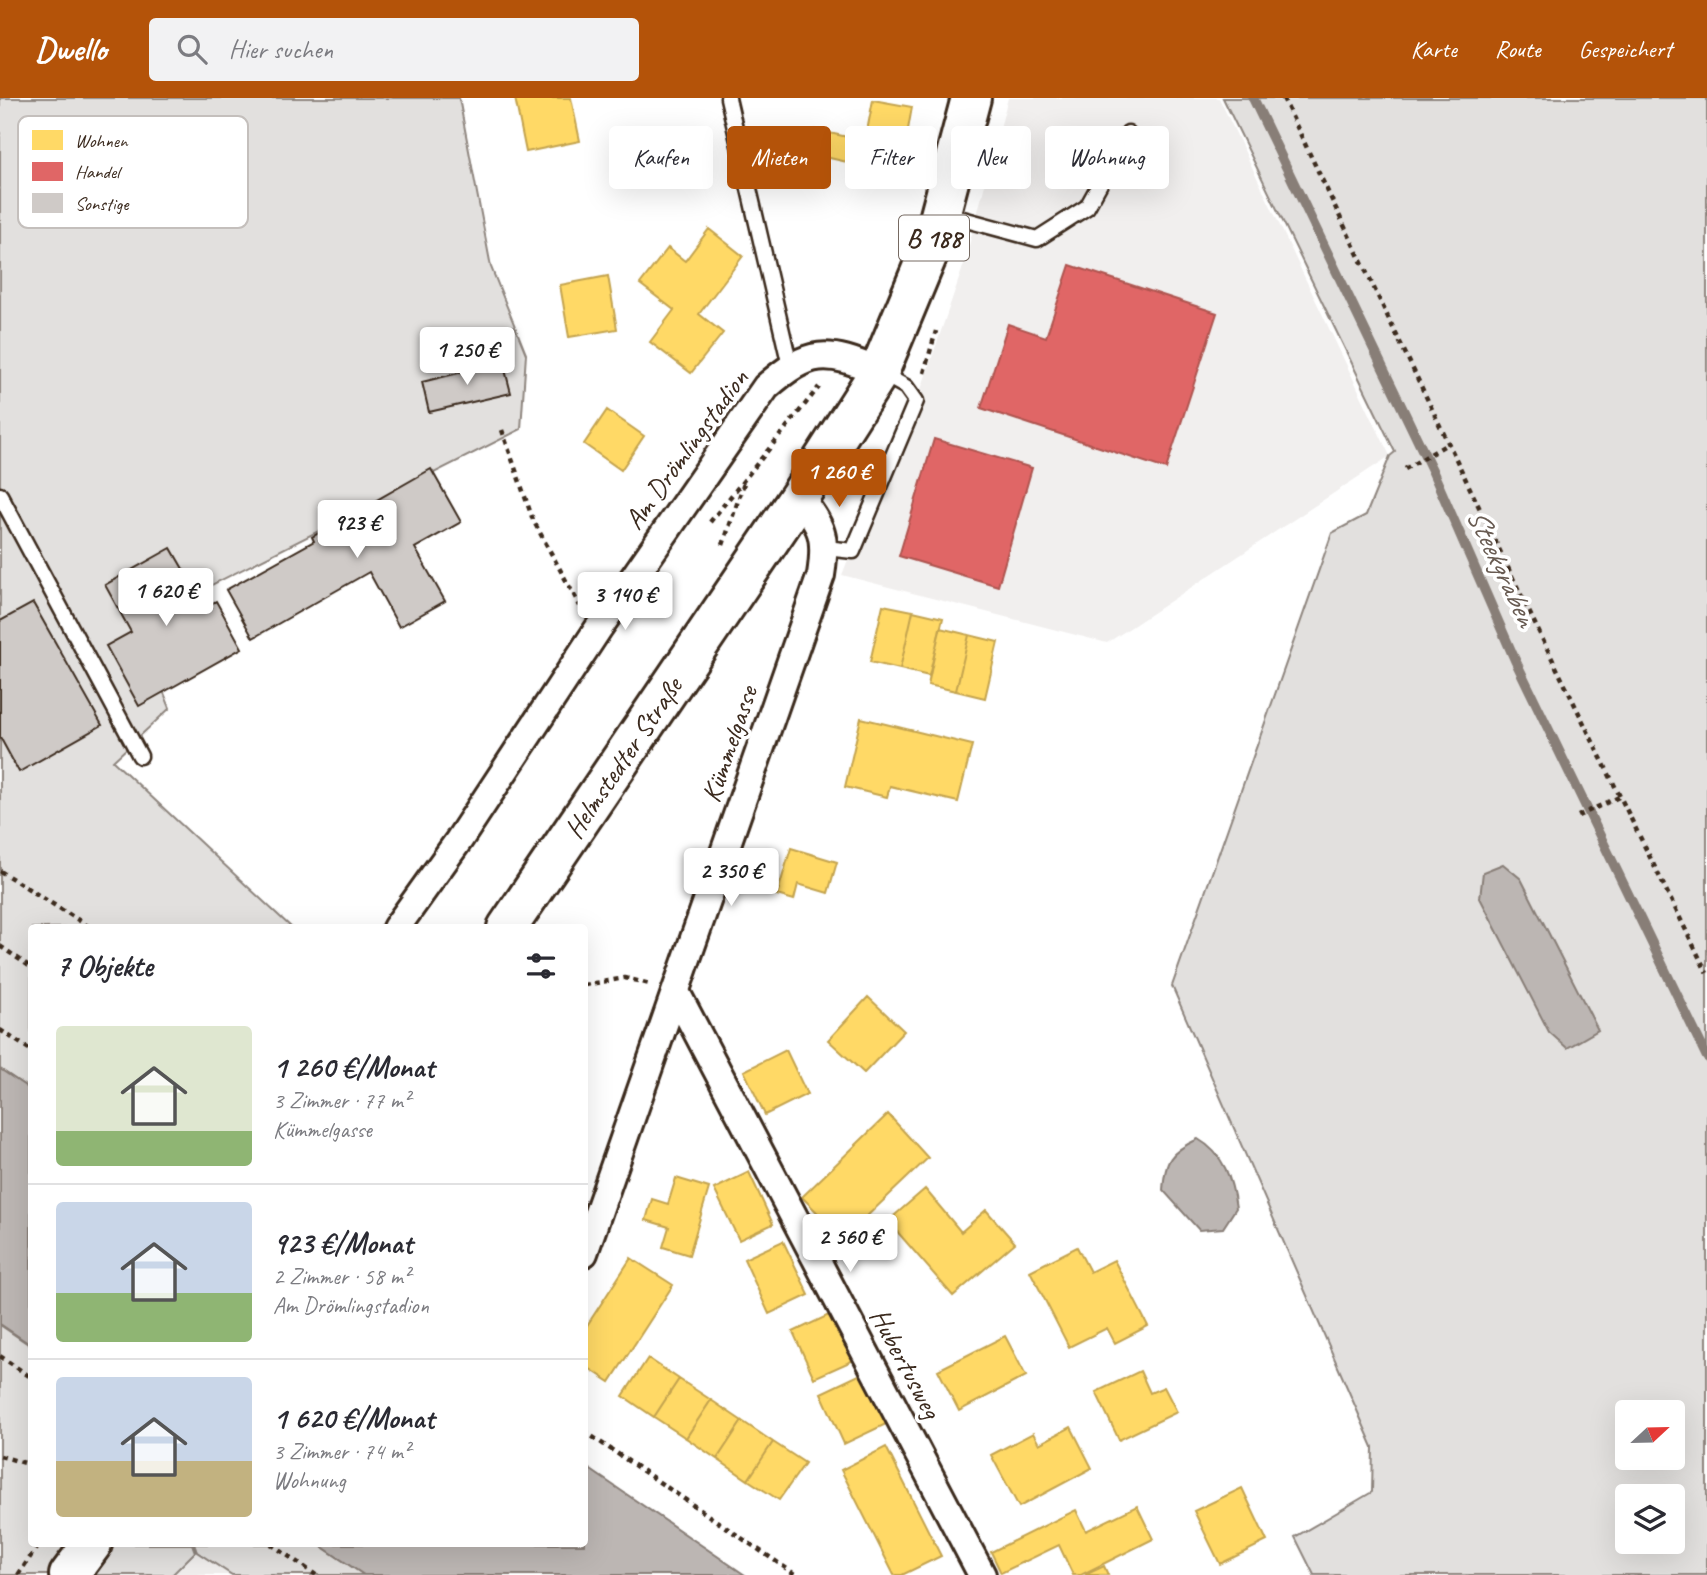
<!DOCTYPE html>
<html lang="de">
<head>
<meta charset="utf-8">
<style>
	body { margin:0; font-family:Caveat,sans-serif; background:#f2f2f3; color:#2b2b33; height:100vh; display:flex; flex-direction:column; font-size:26px; white-space:nowrap }
	* { box-sizing:border-box; margin:0 }
	p { font-size:23px; color:#7c7c81 }
	.icon { flex:none; width:38px; height:38px; fill:none; stroke:currentColor; stroke-width:2; stroke-linecap:round; stroke-linejoin:round }
	.map { position:relative; flex:1; overflow:hidden }
	.sheet { position:absolute; left:28px; top:826px; width:560px; height:623px; display:flex; flex-direction:column; background:#fff; border-radius:7px; box-shadow:0 7px 28px #0002 }
	.sheet>* { flex:none }
	.hud { position:absolute; left:609px; top:28px; width:665px; height:63px; display:flex; gap:14px }
	.needle { width:46px; rotate:68deg }
	.buttons { position:absolute; left:1615px; top:1302px; display:grid; gap:14px }
	.buttons a { display:grid; place-items:center; width:70px; height:70px; border-radius:7px; background:#fff; box-shadow:0 7px 28px #0002; font-size:35px }
	.price { position:absolute; translate:-50% -60px; padding:0 16px; border-radius:7px; background:#fff; color:#222; font-size:23px; line-height:46px; filter:drop-shadow(0 2px 4px #0008) }
	.price::after { content:''; position:absolute; left:50%; top:42px; width:21px; height:16px; margin-left:-10px; background:inherit; clip-path:polygon(0 0,100% 0,50% 100%) }
	.price.selected { background:#b45309; color:#fff }
	ul { padding:0; list-style:none }
	li { display:flex; align-items:center; gap:21px; height:175px; padding:0 28px }
	li+li { border-top:2px solid #e1e1e2 }
	li span { display:grid; place-items:center; flex:none; width:196px; height:140px; border-radius:7px; color:#555 }
	li>.icon { margin-inline-start:auto }
	span .icon { width:84px; height:84px; fill:#fffc; stroke-width:1 }
	li b { font-size:30px }
	h2 { display:flex; justify-content:space-between; align-items:center; height:84px; padding:0 28px; font-size:30px }
	.tag { padding:0 24px; border-radius:7px; background:#fff; box-shadow:0 7px 28px #0002; font-size:24px; line-height:63px }
	.tag.selected { background:#b45309; color:#fff }
	header { display:flex; align-items:center; gap:42px; box-sizing:border-box; height:98px; padding:0 35px; background:#b45309; color:#fff }
	header strong { font-size:33px }
	nav { display:flex; gap:38px; margin-inline-start:auto; font-size:24px }
	.search { width:490px; height:63px; background:#f2f2f3; display:flex; align-items:center; gap:18px; box-sizing:border-box; padding:0 24px; border-radius:7px; color:#7c7c81; font-size:26px }
	.map>svg:first-child { display:block }
	.built { fill:#f1efee }
	.green { fill:#e2e0de; stroke:#8e857e; stroke-width:2; fill-rule:evenodd }
	.water { fill:#bcb6b3; stroke:#887e77; stroke-width:2 }
	.homes { fill:#ffd966; stroke:#c4a450; stroke-width:2 }
	.shops { fill:#e06666; stroke:#ae5450; stroke-width:2 }
	.lines { fill:none; stroke-linecap:round; stroke-linejoin:round }
	.stream { stroke:#887e77; stroke-width:10 }
	.building { fill:#cfcac7; stroke:#3b2a1e; stroke-width:2 }
	.lane-casing { stroke:#3b2a1e; stroke-width:19 }
	.street-casing { stroke:#3b2a1e; stroke-width:32 }
	.primary-casing { stroke:#3b2a1e; stroke-width:44 }
	.path { stroke:#3b2a1e; stroke-width:4.5; stroke-dasharray:5 5; stroke-linecap:butt }
	.lane { stroke:#fff; stroke-width:14 }
	.street { stroke:#fff; stroke-width:26 }
	.primary { stroke:#fff; stroke-width:38 }
	.labels { text-anchor:middle; dominant-baseline:central; stroke-width:7; stroke-linejoin:round; paint-order:stroke }
	.shield { fill:#fff; stroke:#766a62; stroke-width:2 }
	.shield-label { font-size:26px; font-weight:bold; fill:#3b2a1e }
	.street-label { font-size:28px; fill:#3b2a1e; stroke:#fff }
	.water-label { font-size:30px; font-style:italic; fill:#685b52; stroke:#fff }
	.key { fill:#fff; stroke:#c4bfbc; stroke-width:2 }
	.key-label { font-size:19px; fill:#3b2a1e }
</style>
</head>
<body>
<header>
<strong>Dwello</strong>
<div class="search"><svg class="icon" aria-label="search" viewBox="0 0 24 24"><circle cx="10" cy="10" r="6"/><path d="M15 15l6 6"/></svg>Hier suchen</div>
<nav><a>Karte</a><a>Route</a><a>Gespeichert</a></nav>
</header>
<div class="map">
<svg width="1707" height="1477" viewBox="0 0 1707 1477">
	<rect width="100%" height="100%" fill="#fff"/>
	<filter id="ink" filterUnits="userSpaceOnUse"><feTurbulence type="fractalNoise" baseFrequency=".0143" numOctaves="2"/><feDisplacementMap in="SourceGraphic" scale="14" xChannelSelector="R" yChannelSelector="G"/><feConvolveMatrix kernelMatrix="1 2 1 2 8 2 1 2 1" color-interpolation-filters="sRGB"/></filter>
	<g filter="url(#ink)">
		<path class="built" d="M1008,0H1219L1390,358L1107,545L842,477L868,410L916,306L964,166Z
			M197,1454L232,1477H174Z"/>
		<path class="green" d="M0,0H459L491,169L526,256L521,331L136,525L170,610L113,663L291,829L32,830L31,992L0,971Z
			M1223,0H1707V1477H1314L1295,1439L1372,1394L1373,1349L1172,888L1332,435L1366,417L1390,358L1395,354ZM1628,1314H1673V1360H1628ZM1628,1398H1673V1444H1628Z
			M0,1227L31,1248L32,1446H192L195,1454L172,1477H0Z
			M194,1446H318L364,1477H232L197,1454Z"/>
		<path class="water" d="M1503,766L1521,781L1598,932L1567,950L1549,934L1480,800L1483,774Z
			M0,971L31,992V1247L0,1226Z
			M1198,1041C1224,1056 1232,1081 1236,1110L1223,1130L1199,1132L1163,1092C1165,1062 1170,1054 1198,1041Z
			M585,1368L745,1477H364L318,1446H584Z"/>
		<path class="homes" d="M515,0H571L580,43L526,54Z
			M873,2L912,9L901,71L861,64Z
			M816,32L852,40L847,64L812,56Z
			M709,131L743,158L699,216L723,235L691,275L650,244L674,212L640,186L668,150L685,163Z
			M608,178L617,231L569,239L560,187Z
			M607,312L644,338L621,372L584,346Z
			M883,507L913,513L900,571L870,564Z
			M913,513L943,520L929,578L900,571Z
			M940,530L969,537L956,593L928,587Z
			M969,537L998,544L985,600L956,593Z
			M861,620L972,647L958,704L890,688L887,699L845,689Z
			M791,750L837,764L828,795L798,786L794,802L777,797Z
			M868,899L904,933L864,975L828,942Z
			M786,952L807,996L765,1017L744,973Z
			M888,1016L928,1060L843,1141L802,1099Z
			M749,1074L773,1126L739,1142L714,1091Z
			M676,1080L709,1090L689,1157L663,1149L669,1129L646,1122L652,1101L668,1106Z
			M925,1091L961,1134L986,1112L1015,1145L953,1198L888,1123Z
			M783,1143L809,1197L769,1216L744,1161Z
			M1077,1149L1090,1174L1114,1162L1148,1228L1115,1245L1107,1230L1069,1249L1030,1173Z
			M631,1160L673,1187L610,1284L584,1267V1232Z
			M833,1215L854,1262L814,1280L793,1234Z
			M1005,1238L1026,1278L959,1313L938,1272Z
			M648,1260L679,1281L654,1319L623,1298Z
			M1140,1273L1150,1295L1164,1289L1177,1314L1119,1342L1096,1294Z
			M863,1275L886,1326L844,1346L821,1295Z
			M679,1281L711,1302L686,1340L654,1319Z
			M711,1302L742,1323L717,1361L686,1340Z
			M742,1323L773,1344L748,1382L717,1361Z
			M1071,1329L1092,1370L1019,1409L991,1357L1033,1335L1039,1346Z
			M773,1344L805,1365L779,1402L748,1382Z
			M886,1349L941,1458L902,1477H894L841,1372Z
			M1242,1390L1267,1443L1220,1466L1194,1413Z
			M1137,1408L1153,1441L1081,1477H1073L1059,1447L1001,1475L991,1454L1076,1412L1086,1433Z
			M1104,1468L1108,1477H1085Z"/>
		<path class="shops" d="M1070,167L1217,215L1166,371L981,310L1008,226L1046,239Z
			M934,341L1032,370L998,488L899,458Z"/>
		<g class="lines">
			<path class="stream" d="M1253,0L1432,372L1515,562L1707,959"/>
		</g>
		<path class="building" d="M503,264L511,295L429,314L422,284Z
			M431,371L461,424L415,450L445,503L399,529L369,474L253,540L226,492L314,443L312,439Z
			M171,450L205,509L216,503L242,550L139,608L106,548L131,534L105,487Z
			M33,505L102,627L19,674L0,639V523Z"/>
		<g class="lines">
			<g class="lane-casing">
				<path id="lane" d="M728,0L790,268
					M944,116L1037,141L1087,109L1128,35
					M0,397L140,658
					M825,450L853,453L916,303L906,289L881,275"/>
			</g>
			<g class="street-casing">
				<path id="street" d="M396,830L459,742L598,531L766,289C809,251 827,251 879,274
					M677,896L982,1477
					M584,1155L821,477C827,438 822,429 799,399"/>
			</g>
			<g class="primary-casing">
				<g id="primary">
					<path id="s1" d="M507,830L799,399L879,274L933,144L971,0"/>
					<path d="M69,1477L92,1446"/>
				</g>
			</g>
			<path class="path" d="M1283,0L1535,526L1707,875
				M924,275L936,233
				M502,332L533,422L580,508
				M1405,371L1449,345
				M710,424L819,289
				M723,447L744,385
				M1578,718L1619,699
				M0,773L91,830
				M0,848L32,870
				M584,887L625,880L650,886
				M0,932L32,953
				M0,1258L32,1280
				M584,1333L796,1477
				M0,1358L32,1367
				M271,1446L316,1477
				M18,1477L39,1446"/>
			<use href="#lane" class="lane"/>
			<use href="#street" class="street"/>
			<use href="#primary" class="primary"/>
		</g>
	</g>
	<g class="labels">
		<rect class="shield" x="899" y="117.5" width="70" height="45" rx="5"/>
		<g class="shield-label">
			<text x="934" y="140">B 188</text>
		</g>
		<g class="street-label">
			<text transform="translate(686 351) rotate(-54)">Am Drömlingstadion</text>
			<text transform="translate(729 646) rotate(-71)">Kümmelgasse</text>
			<text stroke="none"><textPath href="#s1" startOffset="206">Helmstedter Straße</textPath></text>
			<text transform="translate(906 1265) rotate(62)">Hubertusweg</text>
		</g>
		<g class="water-label">
			<text transform="translate(1502 469) rotate(65)">Steekgraben</text>
		</g>
	</g>
	<rect x="18" y="18" width="230" height="112" rx="10" class="key"/>
	<rect x="32" y="32" width="31" height="20" fill="#ffd966"/>
	<rect x="32" y="64" width="31" height="19" fill="#e06666"/>
	<rect x="32" y="95" width="31" height="20" fill="#cfcac7"/>
	<g class="key-label">
		<text x="75" y="49">Wohnen</text>
		<text x="75" y="80">Handel</text>
		<text x="75" y="112">Sonstige</text>
	</g>
</svg>
<div class="buttons">
<a><svg class="needle" viewBox="-14 -14 28 28"><path d="M0-13l5 13h-10z" fill="#e53935"/><path d="M0 13l5-13h-10z" fill="#7c7c81"/></svg></a>
<a><svg class="icon" aria-label="layers" viewBox="0 0 24 24"><path d="M12 4l9 5-9 5-9-5zM3 14l9 5 9-5"/></svg></a>
</div>
<b class="price" style="left:467px;top:289px">1 250 €</b>
<b class="price selected" style="left:839px;top:411px">1 260 €</b>
<b class="price" style="left:357px;top:462px">923 €</b>
<b class="price" style="left:166px;top:530px">1 620 €</b>
<b class="price" style="left:625px;top:534px">3 140 €</b>
<b class="price" style="left:731px;top:810px">2 350 €</b>
<b class="price" style="left:850px;top:1176px">2 560 €</b>
<div class="hud">
<a class="tag">Kaufen</a>
<a class="tag selected">Mieten</a>
<a class="tag">Filter</a>
<a class="tag">Neu</a>
<a class="tag">Wohnung</a>
</div>
<section class="sheet">
<h2>7 Objekte<svg class="icon" aria-label="filters" viewBox="0 0 24 24"><path d="M4 7h16M4 17h16"/><circle cx="9" cy="7" r="2"/><circle cx="15" cy="17" r="2"/></svg></h2>
<ul>
<li><span style="background:linear-gradient(#dfe7d0 75%,#8fb573 0)"><svg class="icon" aria-label="home" viewBox="0 0 24 24"><path d="M3 11l9-7 9 7M6 9v11h12V9"/></svg></span><div><b>1 260 €/Monat</b><p>3 Zimmer · 77 m²</p><p>Kümmelgasse</p></div></li>
<li><span style="background:linear-gradient(#c9d6e8 65%,#8fb573 0)"><svg class="icon" aria-label="home" viewBox="0 0 24 24"><path d="M3 11l9-7 9 7M6 9v11h12V9"/></svg></span><div><b>923 €/Monat</b><p>2 Zimmer · 58 m²</p><p>Am Drömlingstadion</p></div></li>
<li><span style="background:linear-gradient(#c9d6e8 60%,#c2b280 0)"><svg class="icon" aria-label="home" viewBox="0 0 24 24"><path d="M3 11l9-7 9 7M6 9v11h12V9"/></svg></span><div><b>1 620 €/Monat</b><p>3 Zimmer · 74 m²</p><p>Wohnung</p></div></li>
</ul>
</section>
</div>
</body>
</html>
